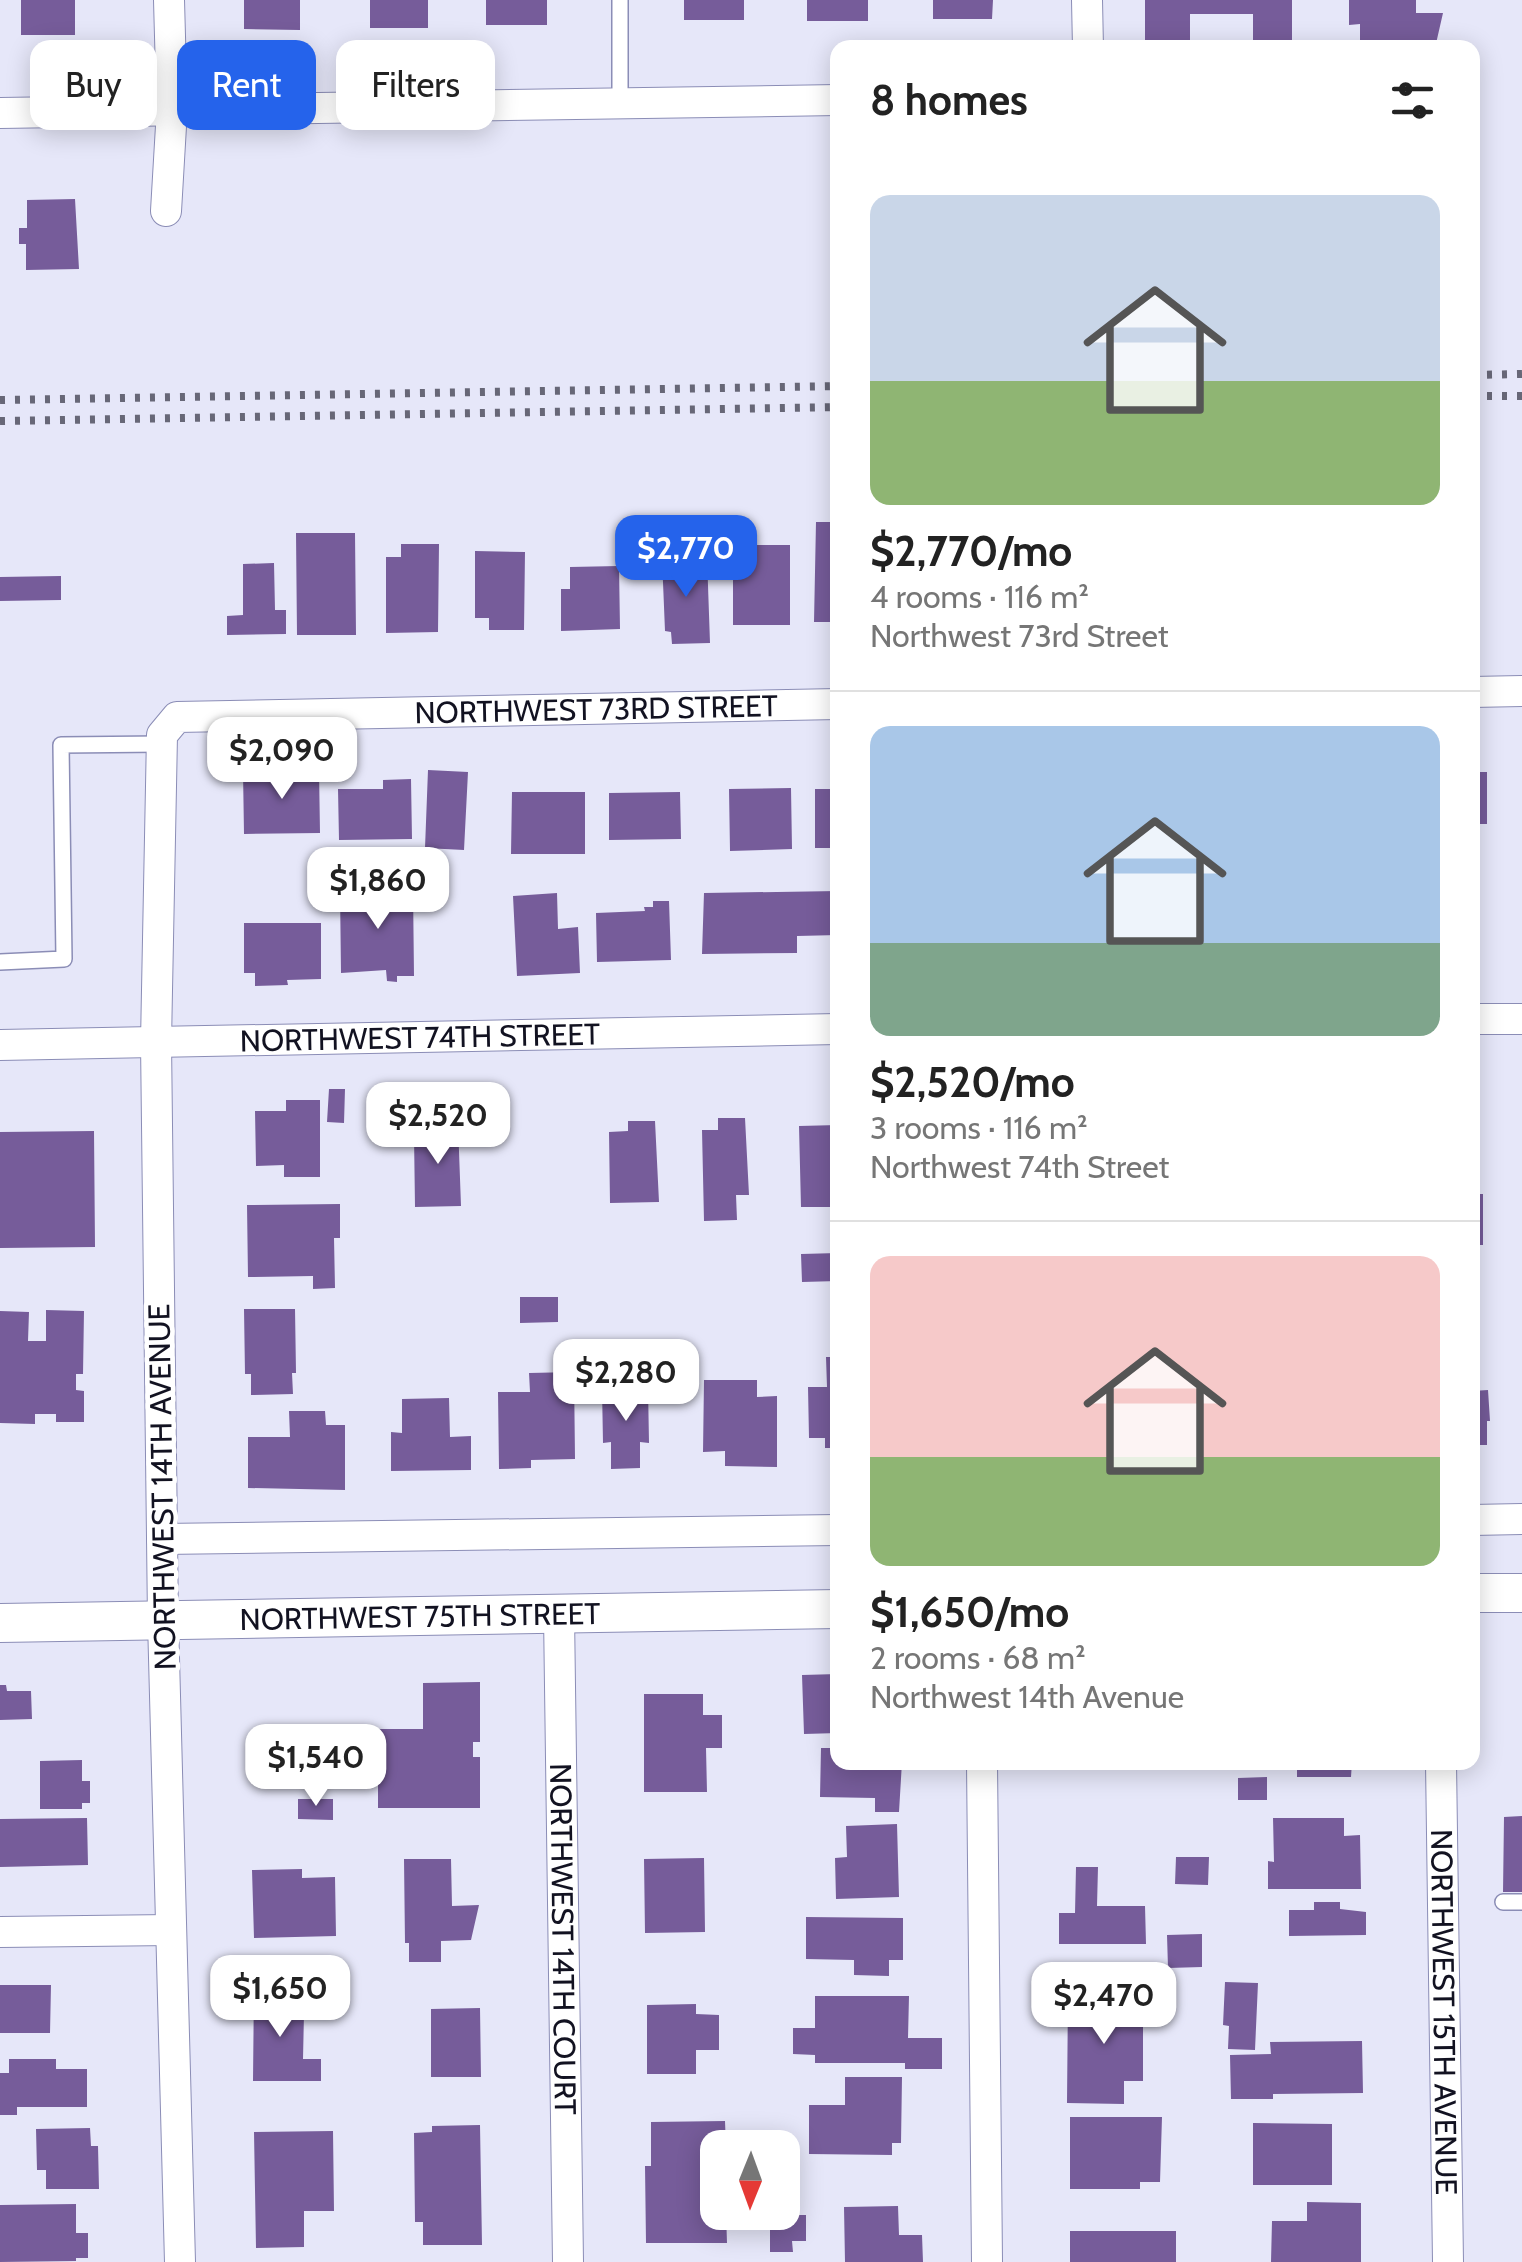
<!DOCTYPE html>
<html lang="en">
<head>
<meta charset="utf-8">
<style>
	body { margin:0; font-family:Cabin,sans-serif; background:#f6f6f6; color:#222; height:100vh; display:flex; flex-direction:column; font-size:38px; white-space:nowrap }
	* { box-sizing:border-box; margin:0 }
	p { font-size:32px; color:#767676 }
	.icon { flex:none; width:55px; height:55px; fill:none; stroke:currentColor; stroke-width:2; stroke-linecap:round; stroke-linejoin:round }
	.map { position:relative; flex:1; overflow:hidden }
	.details { position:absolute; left:830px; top:40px; width:650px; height:1730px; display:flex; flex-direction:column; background:#fff; border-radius:20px; box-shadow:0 5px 25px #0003 }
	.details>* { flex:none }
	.top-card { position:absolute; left:30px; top:40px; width:650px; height:90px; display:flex; gap:20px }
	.needle { width:65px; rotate:181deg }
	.buttons { position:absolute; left:700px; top:2130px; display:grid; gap:20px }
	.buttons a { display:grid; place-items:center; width:100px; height:100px; border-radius:20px; background:#fff; box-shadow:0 5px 25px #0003; font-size:50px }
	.price { position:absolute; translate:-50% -85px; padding:0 22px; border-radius:20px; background:#fff; color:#222; font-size:32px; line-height:65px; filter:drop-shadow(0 2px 5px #0008) }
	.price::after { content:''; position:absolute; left:50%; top:60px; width:30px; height:22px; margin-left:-15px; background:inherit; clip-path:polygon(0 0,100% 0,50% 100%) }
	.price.selected { background:#2563eb; color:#fff }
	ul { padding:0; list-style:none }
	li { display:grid; align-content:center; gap:20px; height:530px; padding:0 40px }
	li+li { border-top:2px solid #e0e0e0 }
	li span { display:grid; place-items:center; height:310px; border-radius:20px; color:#555 }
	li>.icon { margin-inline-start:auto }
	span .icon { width:180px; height:180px; fill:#fffc; stroke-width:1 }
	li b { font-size:42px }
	h2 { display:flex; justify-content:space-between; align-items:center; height:120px; padding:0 40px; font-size:42px }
	.pill { padding:0 35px; border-radius:20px; background:#fff; box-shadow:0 5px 25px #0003; font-size:35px; line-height:90px }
	.pill.selected { background:#2563eb; color:#fff }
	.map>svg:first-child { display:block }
	.building { fill:#765c9a }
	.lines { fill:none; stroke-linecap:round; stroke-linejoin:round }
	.service-casing { stroke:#8b8db6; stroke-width:18 }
	.minor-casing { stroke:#8b8db6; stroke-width:32 }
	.tertiary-casing { stroke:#8b8db6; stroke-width:40 }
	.service { stroke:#fff; stroke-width:15 }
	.minor { stroke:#fff; stroke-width:30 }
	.tertiary { stroke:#fff; stroke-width:38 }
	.rail { stroke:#676777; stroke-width:8; stroke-dasharray:5 10; stroke-linecap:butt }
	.labels { text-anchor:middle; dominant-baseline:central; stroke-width:9; stroke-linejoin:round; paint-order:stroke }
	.street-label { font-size:30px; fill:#121221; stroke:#fff }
</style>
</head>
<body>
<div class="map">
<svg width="1522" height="2262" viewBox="0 0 1522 2262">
	<rect width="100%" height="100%" fill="#e6e7f9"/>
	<path class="building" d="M21,0H75V35H21Z
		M244,0H300V30L244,29Z
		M370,0H428V28H370Z
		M486,0H547V25H486Z
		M684,0H744V20H684Z
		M807,0H868V21H807Z
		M933,0H993L992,19H933Z
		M1145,0H1292V48H1253V14H1190V48H1145Z
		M1349,0H1416V13H1443L1435,48H1360V24L1349,25Z
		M75,199L79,269L26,270V244H19V228H27V200Z
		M816,522H838V622H814Z
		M296,533H355L356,635H297Z
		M401,544H439L438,632L386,633V557H401Z
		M733,545H790V625H733Z
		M475,551L525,552L524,630H489V618H475Z
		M707,557L710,643L672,644L671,632L665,631L662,558Z
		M274,563L275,610H286V634L227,635V616L243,615V564Z
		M619,566L620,629L561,631V589H570V567Z
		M61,576V600L0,601V577Z
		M319,770L320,833L244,834L243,771Z
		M428,770L468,772L464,850L425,848Z
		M1472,772H1487V824H1472Z
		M411,779L412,839L339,840L338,789H383V780Z
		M791,788L792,849L730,851L729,789Z
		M815,789H838V848H815Z
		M512,792H585V854H511Z
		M680,792L681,839L609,840V793Z
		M413,889L414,976H397V982L387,981L386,970L341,973L340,890Z
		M838,891V935L797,936V953L702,954L704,893Z
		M557,893L558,929L578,927L580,973L517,976L513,896Z
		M653,901H669L671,960L597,962L596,913L645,911L644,907H653Z
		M244,923H321V979L287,980L288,985L255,986V973H244Z
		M329,1089H345L344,1123L327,1122Z
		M286,1100H320V1177H284V1165L256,1166L255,1111H286Z
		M1472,1101H1479V1160H1472Z
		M718,1118H745L749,1195H736L737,1220L704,1221L702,1130H718Z
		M628,1121H655L659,1202L610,1203L609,1132L628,1131Z
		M427,1124H458L461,1206L415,1207L414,1135H427Z
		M838,1125V1207H801L799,1126Z
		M94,1131L95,1247L0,1248V1132Z
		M1472,1194H1483V1245H1472Z
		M340,1204V1238H334L335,1288L313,1289V1276L248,1277L247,1205Z
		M838,1253V1281L802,1282L801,1254Z
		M520,1297H558V1322L520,1323Z
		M244,1309H295L296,1373H292L293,1394L251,1395V1374H245Z
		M46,1310L84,1311L83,1374H76V1390L84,1391V1422H56V1414H35V1424L0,1423V1311L29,1312L28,1341H46Z
		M826,1357H838V1448H825V1438H809L808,1387H827Z
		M574,1372L575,1459L531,1460V1468L499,1469L498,1392H530L529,1373Z
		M704,1380H757V1397L777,1396V1467L725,1466V1451L703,1452Z
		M648,1387L649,1443L640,1442V1468L611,1469V1442L603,1443L602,1388Z
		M1488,1390L1490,1421H1487V1445H1472V1391Z
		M449,1398L450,1437L471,1436V1470L391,1471V1432L402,1433V1399Z
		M289,1411H325L326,1425H345V1490L248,1488V1437H290Z
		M838,1674V1733L804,1734L802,1675Z
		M480,1682V1742H473V1757H480V1808H378V1729H423V1683Z
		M0,1685H6L7,1691H31L32,1719L0,1720Z
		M644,1694H703V1715H722V1748H706L707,1792H644Z
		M821,1748H838V1762H902L899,1812H875V1798L820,1797Z
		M82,1760V1781H90V1803H82V1809H40V1761Z
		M1297,1762H1352L1351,1777H1297Z
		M1267,1777V1800H1238V1778Z
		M298,1799H333V1820L298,1819Z
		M1522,1816V1892H1503L1504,1817Z
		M87,1818L88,1865L0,1867V1819Z
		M1273,1818H1344V1836L1360,1835L1361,1889H1268V1861L1274,1862Z
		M897,1824L899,1897L836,1899L835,1858L847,1857L846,1826Z
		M1176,1857H1209L1208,1885L1175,1884Z
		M704,1858L705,1932L645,1933L644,1859Z
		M404,1859H451L452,1906L479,1905L471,1940L441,1941V1962H409V1943H405Z
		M1076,1867H1098L1097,1906H1145L1146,1944H1059V1913H1075Z
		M302,1869V1878L335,1877L336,1936L254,1938L252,1870Z
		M1314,1902H1340V1909L1366,1912V1935L1289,1936V1910H1314Z
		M806,1917L903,1918V1960H889V1976L854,1975V1960L806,1959Z
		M1202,1934V1967L1168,1968L1167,1935Z
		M1225,1982L1258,1983L1255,2050L1228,2049L1229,2026L1223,2025Z
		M0,1985H51L50,2033H0Z
		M254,1985H285V2012L304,2013L303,2059H321V2081H253Z
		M1068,1994H1143V2081H1124V2104L1067,2103Z
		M815,1996H909L908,2038H942V2069H905V2063H815V2055L793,2054V2028H815Z
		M696,2004V2014L719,2015V2050H696V2074H647V2005Z
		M480,2008L481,2077H431V2009Z
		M1362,2041L1363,2093L1273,2094V2099H1231L1230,2055L1271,2054L1270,2042Z
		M9,2059H56V2069H87V2107H17V2115H0V2073H9Z
		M845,2077H902L901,2143H892V2155L809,2154V2105H845Z
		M1070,2117H1162L1160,2182H1140V2189H1070Z
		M725,2121L726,2148H718V2212H726L727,2243H646L645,2166H651V2122Z
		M1253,2123L1332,2124V2185H1253Z
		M480,2125L482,2245H423V2222H415L414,2133L432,2132V2126Z
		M90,2128L91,2146H98L99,2189H46V2170H37L36,2129Z
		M333,2131L334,2211H304V2247L256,2248L254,2132Z
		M1307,2202L1361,2203V2262H1271L1272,2221H1307Z
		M76,2204V2233H88V2258H76V2261L0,2262V2205Z
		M898,2206L899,2235H922L923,2262H845L844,2207Z
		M770,2215H806V2241H792L793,2252H770Z
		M1070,2231H1176V2262H1070Z"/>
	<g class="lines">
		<g class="service-casing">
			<path id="service" d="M620,0V103
				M0,962L64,959L61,745L162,744
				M1503,1902H1522"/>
		</g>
		<g class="minor-casing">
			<g id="minor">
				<path d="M1087,0L1088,48"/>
				<path d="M0,113L838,100"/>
				<path d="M166,211L172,109L169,0"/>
				<path d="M1472,692L1522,691"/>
				<path d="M1472,1019H1522"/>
				<path id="s1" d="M0,1045L838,1029"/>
				<path d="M1472,1520L1522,1519"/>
				<path d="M162,1539L838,1530"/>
				<path id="s2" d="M559,1614L568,2262"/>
				<path d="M982,1762L987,2262"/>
				<path id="s3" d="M1441,1762L1448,2262"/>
				<path d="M0,1932L171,1930"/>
				<path id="s4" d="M180,2262L163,1620L156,1042L162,735L177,717L838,704"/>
			</g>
		</g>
		<g class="tertiary-casing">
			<g id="tertiary">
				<path d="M1472,1593H1522"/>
				<path id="s5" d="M0,1623L838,1609"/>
			</g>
		</g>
		<use href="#service" class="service"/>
		<use href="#minor" class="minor"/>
		<use href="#tertiary" class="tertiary"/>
		<path class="rail" d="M1472,375L1522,374
			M1472,396H1522
			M0,400L838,386
			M0,421L838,407"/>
	</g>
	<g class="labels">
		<g class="street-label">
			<text stroke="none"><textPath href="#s4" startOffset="1970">NORTHWEST 73RD STREET</textPath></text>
			<text stroke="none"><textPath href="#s1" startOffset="420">NORTHWEST 74TH STREET</textPath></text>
			<text transform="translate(162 1487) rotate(-91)">NORTHWEST 14TH AVENUE</text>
			<text stroke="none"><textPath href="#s5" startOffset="420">NORTHWEST 75TH STREET</textPath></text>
			<text stroke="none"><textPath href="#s2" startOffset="325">NORTHWEST 14TH COURT</textPath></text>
			<text stroke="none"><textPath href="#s3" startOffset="250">NORTHWEST 15TH AVENUE</textPath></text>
		</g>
	</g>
</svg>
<div class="buttons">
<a><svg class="needle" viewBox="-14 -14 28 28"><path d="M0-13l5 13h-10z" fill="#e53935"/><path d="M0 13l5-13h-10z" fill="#767676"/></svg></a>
</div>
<b class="price selected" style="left:686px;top:600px">$2,770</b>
<b class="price" style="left:282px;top:802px">$2,090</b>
<b class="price" style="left:378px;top:932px">$1,860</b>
<b class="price" style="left:438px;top:1167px">$2,520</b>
<b class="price" style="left:626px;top:1424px">$2,280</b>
<b class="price" style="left:316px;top:1809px">$1,540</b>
<b class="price" style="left:280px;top:2040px">$1,650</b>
<b class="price" style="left:1104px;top:2047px">$2,470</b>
<div class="top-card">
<a class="pill">Buy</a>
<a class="pill selected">Rent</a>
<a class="pill">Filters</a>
</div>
<section class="details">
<h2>8 homes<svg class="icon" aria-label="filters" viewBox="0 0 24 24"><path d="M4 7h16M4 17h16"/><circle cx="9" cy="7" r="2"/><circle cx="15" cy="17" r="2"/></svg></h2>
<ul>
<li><span style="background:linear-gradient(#c9d6e8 60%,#8fb573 0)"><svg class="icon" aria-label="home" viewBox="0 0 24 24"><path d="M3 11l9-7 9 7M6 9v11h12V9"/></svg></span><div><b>$2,770/mo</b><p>4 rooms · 116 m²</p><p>Northwest 73rd Street</p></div></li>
<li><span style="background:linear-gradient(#a9c7e8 70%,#7fa58c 0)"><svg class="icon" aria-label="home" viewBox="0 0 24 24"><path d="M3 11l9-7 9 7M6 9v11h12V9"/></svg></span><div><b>$2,520/mo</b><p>3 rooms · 116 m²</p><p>Northwest 74th Street</p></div></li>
<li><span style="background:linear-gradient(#f6c9c9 65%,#8fb573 0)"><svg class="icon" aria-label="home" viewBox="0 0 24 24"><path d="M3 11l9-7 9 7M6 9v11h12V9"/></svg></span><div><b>$1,650/mo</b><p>2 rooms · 68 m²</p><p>Northwest 14th Avenue</p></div></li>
</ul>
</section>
</div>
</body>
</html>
